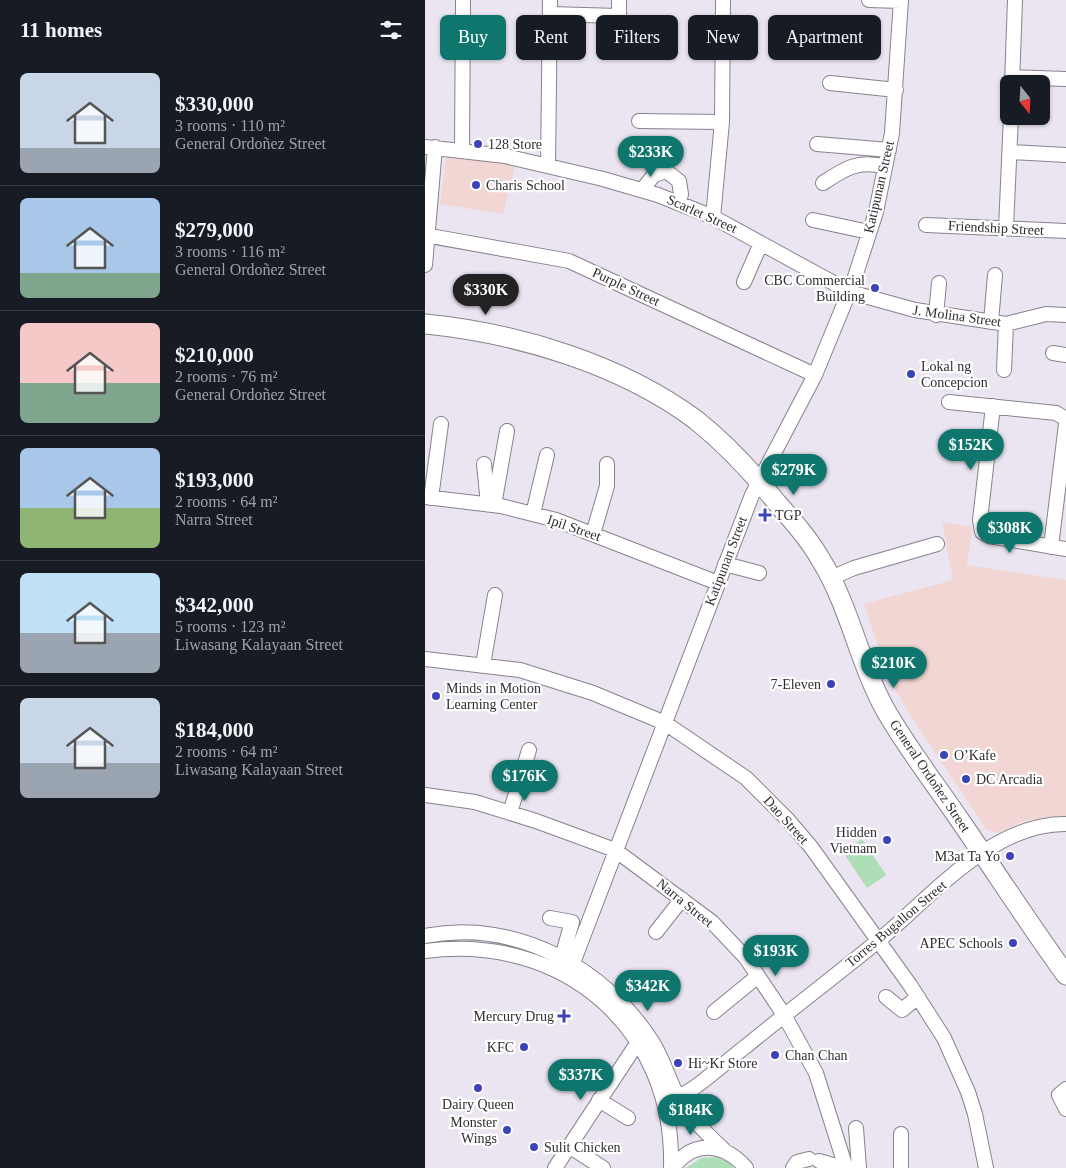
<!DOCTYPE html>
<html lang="en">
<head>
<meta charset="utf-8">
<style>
	body { margin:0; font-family:Georgia,serif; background:#20242c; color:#f1f3f6; height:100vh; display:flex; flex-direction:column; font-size:19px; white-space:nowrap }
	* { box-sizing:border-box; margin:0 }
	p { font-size:16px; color:#9ea1a6 }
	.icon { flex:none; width:28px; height:28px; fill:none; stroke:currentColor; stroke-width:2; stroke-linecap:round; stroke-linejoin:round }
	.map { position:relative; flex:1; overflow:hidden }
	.drawer { display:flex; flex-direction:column; background:#171b24; width:425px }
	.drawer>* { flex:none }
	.banner { position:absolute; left:15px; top:15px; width:475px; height:45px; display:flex; gap:10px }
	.needle { width:32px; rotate:162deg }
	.controls { position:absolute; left:575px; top:75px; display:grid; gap:10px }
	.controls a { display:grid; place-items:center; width:50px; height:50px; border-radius:8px; background:#171b24; box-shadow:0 1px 4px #0004; font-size:25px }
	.price { position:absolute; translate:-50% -42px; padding:0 11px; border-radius:18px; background:#0f766e; color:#fff; font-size:16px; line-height:32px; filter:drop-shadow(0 1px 2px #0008) }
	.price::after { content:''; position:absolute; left:50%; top:30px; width:15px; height:11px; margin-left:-8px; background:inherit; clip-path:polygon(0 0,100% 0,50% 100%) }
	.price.selected { background:#222; color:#fff }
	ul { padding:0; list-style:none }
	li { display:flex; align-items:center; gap:15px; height:125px; padding:0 20px }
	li+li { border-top:1px solid #363941 }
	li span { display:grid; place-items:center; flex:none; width:140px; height:100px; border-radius:8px; color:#555 }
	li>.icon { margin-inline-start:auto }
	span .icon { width:60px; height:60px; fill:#fffc; stroke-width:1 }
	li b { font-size:21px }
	h2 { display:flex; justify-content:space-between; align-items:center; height:60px; padding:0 20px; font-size:21px }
	.pill { padding:0 18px; border-radius:8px; background:#171b24; box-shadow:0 1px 4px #0004; font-size:18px; line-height:45px }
	.pill.selected { background:#0f766e; color:#fff }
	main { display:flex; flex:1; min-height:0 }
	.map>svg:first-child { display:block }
	.education { fill:#f1d6d3 }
	.green { fill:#aedeb6 }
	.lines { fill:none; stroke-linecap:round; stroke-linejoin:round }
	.minor-casing { stroke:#88828d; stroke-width:16 }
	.major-casing { stroke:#88828d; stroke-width:21 }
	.minor { stroke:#fff; stroke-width:14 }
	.major { stroke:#fff; stroke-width:19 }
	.poi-dot { fill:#3a44b7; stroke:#fff; stroke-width:2 }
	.labels { text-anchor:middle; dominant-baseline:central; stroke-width:4.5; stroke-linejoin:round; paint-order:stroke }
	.poi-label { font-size:14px; fill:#2f2d31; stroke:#fff; text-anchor:start }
	.street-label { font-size:14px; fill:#2f2d31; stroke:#fff }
</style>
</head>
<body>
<main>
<section class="drawer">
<h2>11 homes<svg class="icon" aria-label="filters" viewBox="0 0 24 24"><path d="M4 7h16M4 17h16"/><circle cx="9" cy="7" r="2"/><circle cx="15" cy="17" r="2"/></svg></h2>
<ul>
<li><span style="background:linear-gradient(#c9d6e8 75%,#9aa5b1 0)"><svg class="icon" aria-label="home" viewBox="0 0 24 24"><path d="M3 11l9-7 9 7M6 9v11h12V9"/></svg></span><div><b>$330,000</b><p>3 rooms · 110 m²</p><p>General Ordoñez Street</p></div></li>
<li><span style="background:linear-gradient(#a9c7e8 75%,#7fa58c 0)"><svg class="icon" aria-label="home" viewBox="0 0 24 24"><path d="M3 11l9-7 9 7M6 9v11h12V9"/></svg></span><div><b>$279,000</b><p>3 rooms · 116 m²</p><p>General Ordoñez Street</p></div></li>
<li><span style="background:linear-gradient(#f6c9c9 60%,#7fa58c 0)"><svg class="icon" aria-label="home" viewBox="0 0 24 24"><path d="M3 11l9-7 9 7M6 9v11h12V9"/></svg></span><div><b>$210,000</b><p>2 rooms · 76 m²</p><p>General Ordoñez Street</p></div></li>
<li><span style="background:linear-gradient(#a9c7e8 60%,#8fb573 0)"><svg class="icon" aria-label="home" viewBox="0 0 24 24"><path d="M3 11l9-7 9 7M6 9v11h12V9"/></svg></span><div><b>$193,000</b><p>2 rooms · 64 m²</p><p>Narra Street</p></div></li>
<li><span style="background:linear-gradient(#bfe0f5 60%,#9aa5b1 0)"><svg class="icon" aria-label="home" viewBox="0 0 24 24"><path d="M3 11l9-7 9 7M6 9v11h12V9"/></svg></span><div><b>$342,000</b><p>5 rooms · 123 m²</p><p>Liwasang Kalayaan Street</p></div></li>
<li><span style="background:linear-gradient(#c9d6e8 65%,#9aa5b1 0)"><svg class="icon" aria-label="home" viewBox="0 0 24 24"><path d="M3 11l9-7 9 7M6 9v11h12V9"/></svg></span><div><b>$184,000</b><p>2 rooms · 64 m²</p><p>Liwasang Kalayaan Street</p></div></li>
</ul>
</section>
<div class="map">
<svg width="641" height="1168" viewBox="0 0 641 1168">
	<rect width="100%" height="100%" fill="#ebe4f1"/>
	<path class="education" d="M21,156L90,166L78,214L15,204Z
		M517,522L547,527L542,565L641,580V818L601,820L574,833L562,830L493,727L464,680L439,604L528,580Z"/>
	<path class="green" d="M437,839L461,875L442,888L418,852Z
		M292,1157L305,1163L309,1168H261L276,1158Z"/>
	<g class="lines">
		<g class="minor-casing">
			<path id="minor" d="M444,0L476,1
				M125,14L194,16V0
				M587,77L641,79
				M405,83L471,90
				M587,84L590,0
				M214,121L297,122
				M392,144L464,150
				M0,147L80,156L178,179L233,195L288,217L425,292L490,310L581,324L621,314L641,315
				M37,149L38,0
				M585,152L641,155
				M123,166L125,0
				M398,183C419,169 434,159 460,167
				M217,190L229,175L241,171L254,181L256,194L254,203
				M288,217L297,122L298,0
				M388,220L444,232
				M501,225L641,231
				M581,228L586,116
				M0,235L144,261L390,375
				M0,265L10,147
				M319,282L336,243
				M511,315L514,283
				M566,322L570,275
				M628,353L641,355
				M579,370L581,324
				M524,402L631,413L641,419
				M568,406L555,520L557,532L564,536L641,549
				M59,464L63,504
				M0,497L76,506L131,520L293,583
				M6,498L16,424
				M69,505L82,431
				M108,514L122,455
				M168,534L182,486V464
				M626,547L641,424
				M300,564L334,573
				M406,578L429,568L512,544
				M0,659L95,670L168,693L240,723L321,778L363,820L386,847L485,985L519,1038L543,1092L550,1114L561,1168
				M58,665L70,595
				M0,795L50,802L111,821L190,850L287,922L321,958L359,1015L391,1073L421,1168
				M85,813L104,750
				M125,918L147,922L137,957
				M231,932L257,899
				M0,936C90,918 181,968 228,1043C239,1061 244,1081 254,1099C266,1119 282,1134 299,1150
				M0,951C138,933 250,1028 246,1168
				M143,976L327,495L390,375L429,280L451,212L467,133L476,0
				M461,997L477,1010L493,997
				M289,1012L333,976
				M641,1089L634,1095L641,1109
				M174,1100L203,1118
				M240,1103C269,1093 295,1066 320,1047C364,1011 409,977 453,941C506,897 567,823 641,824
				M431,1128L434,1168
				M144,1146L178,1168
				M394,1161L418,1168
				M130,1168L213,1042
				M248,1168C268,1139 300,1143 321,1168
				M368,1168L372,1162L384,1159
				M476,1168V1134"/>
		</g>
		<g class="major-casing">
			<path id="major" d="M0,324C92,333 196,364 271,420C301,444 328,473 352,503C368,521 384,539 396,560C425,607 434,663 461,711C483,749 510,784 534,819C570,871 604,924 641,975"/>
		</g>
		<use href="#minor" class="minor"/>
		<use href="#major" class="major"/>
	</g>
	<g class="poi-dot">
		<circle cx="53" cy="144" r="5"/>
		<circle cx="51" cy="185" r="5"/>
		<circle cx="450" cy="288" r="5"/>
		<circle cx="486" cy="374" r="5"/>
		<path d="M337.5 507.5h5v5h5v5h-5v5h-5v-5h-5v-5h5z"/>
		<circle cx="406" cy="684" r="5"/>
		<circle cx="11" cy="696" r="5"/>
		<circle cx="519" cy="755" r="5"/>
		<circle cx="541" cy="779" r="5"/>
		<circle cx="462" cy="840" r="5"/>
		<circle cx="585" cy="856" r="5"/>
		<circle cx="588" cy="943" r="5"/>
		<path d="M136.5 1008.5h5v5h5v5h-5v5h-5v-5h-5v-5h5z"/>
		<circle cx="99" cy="1047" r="5"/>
		<circle cx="350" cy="1055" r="5"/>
		<circle cx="253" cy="1063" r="5"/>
		<circle cx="53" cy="1088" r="5"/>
		<circle cx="82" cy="1130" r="5"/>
		<circle cx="109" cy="1147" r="5"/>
	</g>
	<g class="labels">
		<g class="poi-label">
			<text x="63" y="144">128 Store</text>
			<text x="61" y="185">Charis School</text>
			<text x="440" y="280" text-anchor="end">CBC Commercial<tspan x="440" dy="16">Building</tspan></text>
			<text x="496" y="366">Lokal ng<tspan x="496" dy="16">Concepcion</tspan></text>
			<text x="350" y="515">TGP</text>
			<text x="396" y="684" text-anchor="end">7-Eleven</text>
			<text x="21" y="688">Minds in Motion<tspan x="21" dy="16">Learning Center</tspan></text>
			<text x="529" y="755">O’Kafe</text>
			<text x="551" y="779">DC Arcadia</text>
			<text x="452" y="832" text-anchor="end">Hidden<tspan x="452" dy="16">Vietnam</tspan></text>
			<text x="575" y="856" text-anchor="end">M3at Ta Yo</text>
			<text x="578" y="943" text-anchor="end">APEC Schools</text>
			<text x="129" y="1016" text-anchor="end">Mercury Drug</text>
			<text x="89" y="1047" text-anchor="end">KFC</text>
			<text x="360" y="1055">Chan Chan</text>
			<text x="263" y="1063">Hi~Kr Store</text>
			<text x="53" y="1104" text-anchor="middle">Dairy Queen</text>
			<text x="72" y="1122" text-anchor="end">Monster<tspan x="72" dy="16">Wings</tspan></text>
			<text x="119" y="1147">Sulit Chicken</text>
		</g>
		<g class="street-label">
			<text transform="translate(454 187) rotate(-77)">Katipunan Street</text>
			<text transform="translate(277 214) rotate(24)">Scarlet Street</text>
			<text transform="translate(571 228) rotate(3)">Friendship Street</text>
			<text transform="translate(201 287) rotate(25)">Purple Street</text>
			<text transform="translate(532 316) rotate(8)">J. Molina Street</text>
			<text transform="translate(149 528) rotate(19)">Ipil Street</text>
			<text transform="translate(301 561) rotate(-69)">Katipunan Street</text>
			<text transform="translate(505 776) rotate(56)">General Ordoñez Street</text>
			<text transform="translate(361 820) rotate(48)">Dao Street</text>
			<text transform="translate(260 903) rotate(39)">Narra Street</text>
			<text transform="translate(471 924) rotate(-40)">Torres Bugallon Street</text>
		</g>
	</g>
</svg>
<div class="controls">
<a><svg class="needle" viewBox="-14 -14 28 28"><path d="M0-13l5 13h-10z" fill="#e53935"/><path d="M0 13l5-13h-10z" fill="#9ea1a6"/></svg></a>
</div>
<b class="price" style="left:226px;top:178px">$233K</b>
<b class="price selected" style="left:61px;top:316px">$330K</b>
<b class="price" style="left:546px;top:471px">$152K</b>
<b class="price" style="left:369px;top:496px">$279K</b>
<b class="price" style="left:585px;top:554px">$308K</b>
<b class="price" style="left:469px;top:689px">$210K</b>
<b class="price" style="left:100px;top:802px">$176K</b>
<b class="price" style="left:351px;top:977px">$193K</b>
<b class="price" style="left:223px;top:1012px">$342K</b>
<b class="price" style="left:156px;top:1101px">$337K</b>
<b class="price" style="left:266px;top:1136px">$184K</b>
<div class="banner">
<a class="pill selected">Buy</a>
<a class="pill">Rent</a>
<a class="pill">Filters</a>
<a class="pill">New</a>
<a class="pill">Apartment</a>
</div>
</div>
</main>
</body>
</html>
